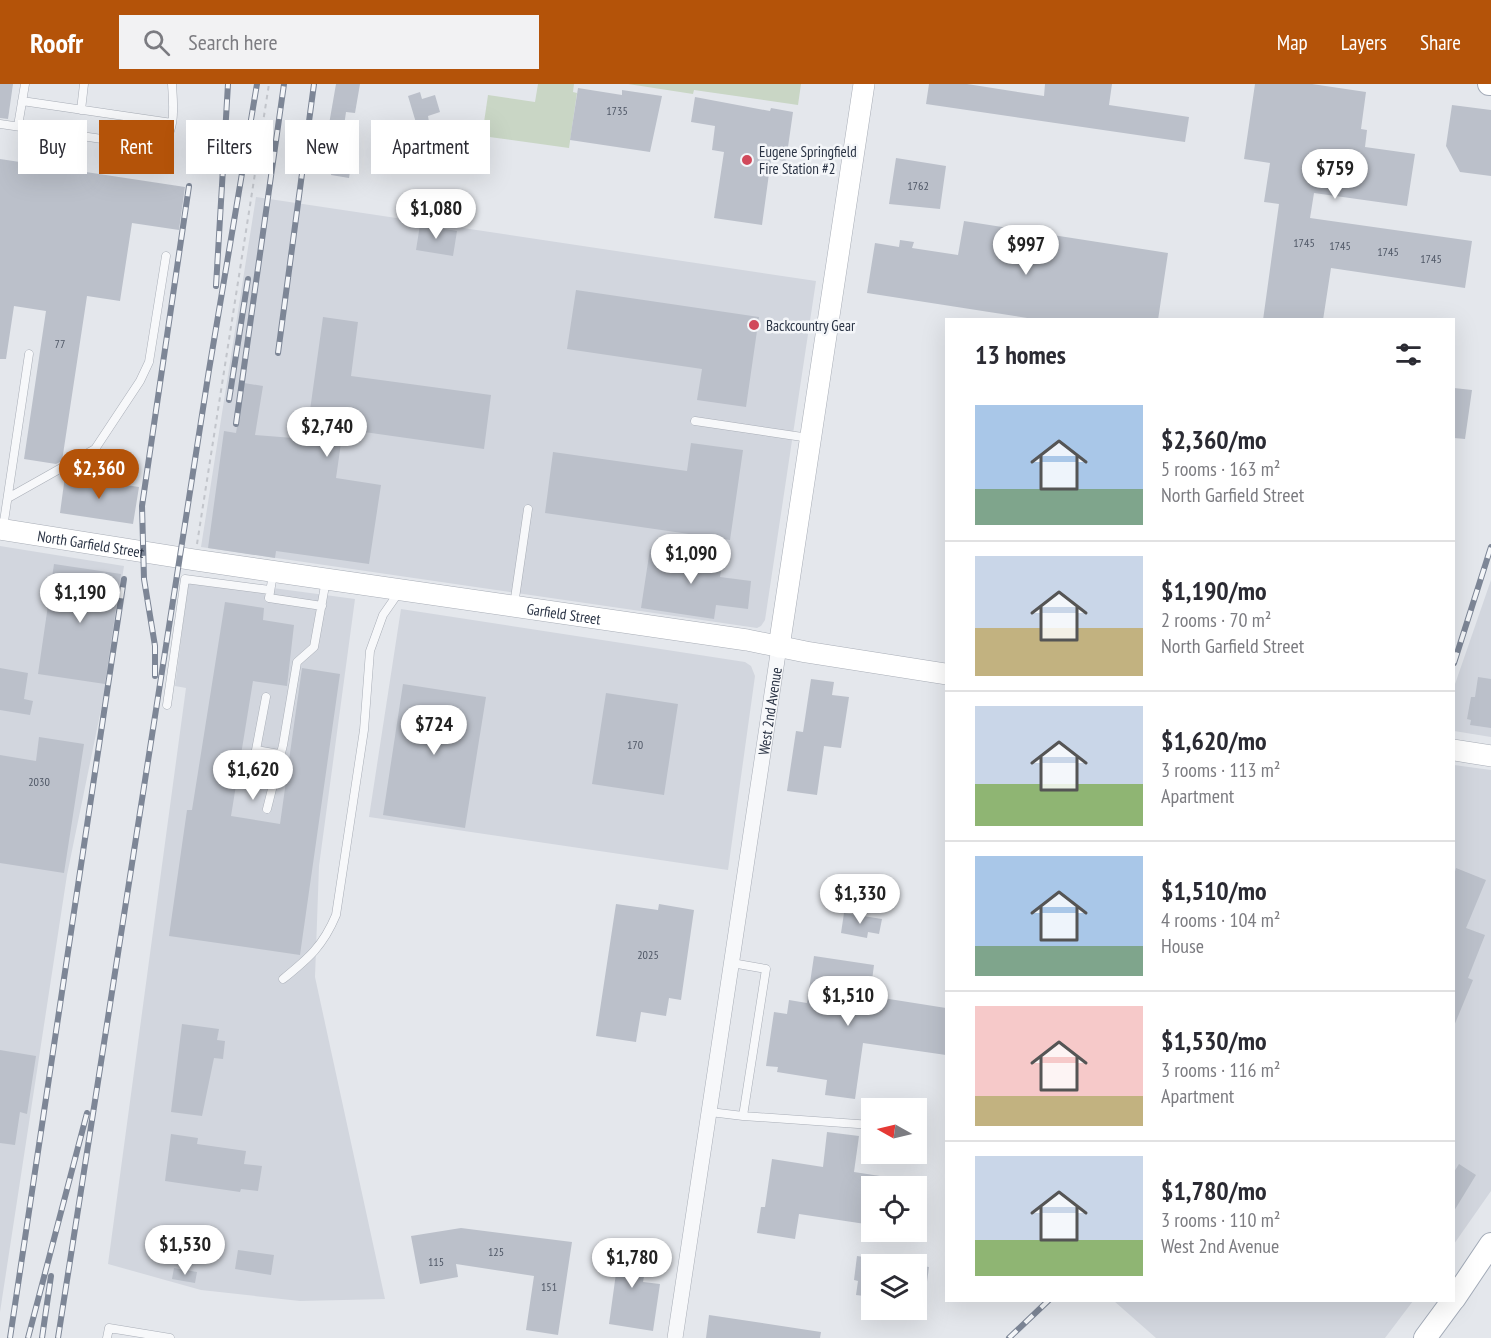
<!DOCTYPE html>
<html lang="en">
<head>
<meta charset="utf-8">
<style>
	body { margin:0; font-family:"PT Sans Narrow",sans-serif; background:#f2f2f3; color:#2b2b33; height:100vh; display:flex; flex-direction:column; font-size:22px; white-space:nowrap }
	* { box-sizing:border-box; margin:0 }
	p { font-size:20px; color:#7c7c81 }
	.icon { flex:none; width:33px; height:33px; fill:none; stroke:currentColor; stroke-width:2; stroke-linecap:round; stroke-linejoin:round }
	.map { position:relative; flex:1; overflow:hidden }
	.panel { position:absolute; left:945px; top:234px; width:510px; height:984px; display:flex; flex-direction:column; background:#fff; border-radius:0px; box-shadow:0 6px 24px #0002 }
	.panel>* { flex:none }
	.top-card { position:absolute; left:18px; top:36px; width:570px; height:54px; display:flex; gap:12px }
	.needle { width:39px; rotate:278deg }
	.tools { position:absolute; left:861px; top:1014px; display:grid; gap:12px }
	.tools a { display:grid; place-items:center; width:66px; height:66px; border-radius:0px; background:#fff; box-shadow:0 6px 24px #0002; font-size:30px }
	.price { position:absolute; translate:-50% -51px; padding:0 14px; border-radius:21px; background:#fff; color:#222; font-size:20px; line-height:39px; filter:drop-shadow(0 2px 3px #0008) }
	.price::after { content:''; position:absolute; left:50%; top:36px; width:18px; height:14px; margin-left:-9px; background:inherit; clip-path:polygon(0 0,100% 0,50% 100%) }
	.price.active { background:#b45309; color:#fff }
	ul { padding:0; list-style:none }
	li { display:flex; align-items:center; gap:18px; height:150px; padding:0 30px }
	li+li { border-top:2px solid #e1e1e2 }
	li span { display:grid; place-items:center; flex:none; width:168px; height:120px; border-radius:0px; color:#555 }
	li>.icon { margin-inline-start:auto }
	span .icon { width:72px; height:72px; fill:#fffc; stroke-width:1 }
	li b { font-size:26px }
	h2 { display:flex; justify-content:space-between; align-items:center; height:72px; padding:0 30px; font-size:26px }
	.tag { padding:0 21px; border-radius:0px; background:#fff; box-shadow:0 6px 24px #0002; font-size:21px; line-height:54px }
	.tag.active { background:#b45309; color:#fff }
	header { display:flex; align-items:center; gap:36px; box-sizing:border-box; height:84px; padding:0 30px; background:#b45309; color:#fff }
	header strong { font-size:28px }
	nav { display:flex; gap:33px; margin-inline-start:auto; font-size:21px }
	.search { width:420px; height:54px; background:#f2f2f3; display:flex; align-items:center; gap:15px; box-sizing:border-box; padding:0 21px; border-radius:0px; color:#7c7c81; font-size:22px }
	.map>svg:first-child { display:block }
	.built { fill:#d2d6de }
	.green { fill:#c9d6c5 }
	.building { fill:#bbc0ca }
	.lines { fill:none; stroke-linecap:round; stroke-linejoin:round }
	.lane-casing { stroke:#a9aeb7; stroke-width:9 }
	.street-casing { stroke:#a9aeb7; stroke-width:16 }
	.secondary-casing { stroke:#a9aeb7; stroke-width:22 }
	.primary-casing { stroke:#a3abb8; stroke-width:24 }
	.path { stroke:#c2c5cb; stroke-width:2; stroke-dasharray:4.5 4.5; stroke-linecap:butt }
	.lane { stroke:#f7f8fa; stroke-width:8 }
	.street { stroke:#f7f8fa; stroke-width:15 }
	.secondary { stroke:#fff; stroke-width:21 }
	.primary { stroke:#fff; stroke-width:22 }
	.rail-casing { stroke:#7d8696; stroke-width:6 }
	.rail { stroke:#f4f6f9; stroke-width:4; stroke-dasharray:11; stroke-linecap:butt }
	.poi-dot { fill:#d1495b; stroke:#f4f6f9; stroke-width:2 }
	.labels { text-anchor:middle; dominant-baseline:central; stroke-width:5; stroke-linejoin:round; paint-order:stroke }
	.number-label { font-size:12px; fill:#4f5766 }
	.poi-label { font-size:15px; fill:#2b3445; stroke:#f4f6f9; text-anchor:start }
	.street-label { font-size:15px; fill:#2b3445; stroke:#f4f6f9 }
</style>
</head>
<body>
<header>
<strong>Roofr</strong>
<div class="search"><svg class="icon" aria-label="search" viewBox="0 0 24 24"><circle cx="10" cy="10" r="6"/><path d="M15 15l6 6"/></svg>Search here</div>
<nav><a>Map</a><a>Layers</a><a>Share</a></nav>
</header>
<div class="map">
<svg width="1491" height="1254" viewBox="0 0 1491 1254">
	<rect width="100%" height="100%" fill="#e4e7ec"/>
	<path class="built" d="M256,113L816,197L765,536L761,542L757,544L201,463Z
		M0,462L124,482L106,601L67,791L0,1228Z
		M189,493L355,515L319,782L315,893L385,1215L300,1217L201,1206L108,1180L186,604L175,602Z
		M1491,496V653L1454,647V603Z
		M401,525L745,578L751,582L755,592L728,786L369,733Z
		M1454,681L1491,686V1107L1454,1160Z
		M1114,1217H1113H1413L1385,1254H1156Z"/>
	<path class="green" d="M538,0H574L573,8L577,9L569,64L482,52L488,11L535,18Z
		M628,0H801L798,21L694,6L693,10Z"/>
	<path class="building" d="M0,0H13L8,35L0,34Z
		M336,0H360L355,29L346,28L343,49L328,46Z
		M929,0H967L1044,12L1045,0H1112L1109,21L1189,33L1185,58L926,20Z
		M1255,0H1312L1366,8L1361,45L1367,46L1365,63L1415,70L1407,122L1314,109L1310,134L1472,157L1465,204L1331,184L1323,236H1263L1279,120L1264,118L1270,79L1244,75Z
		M578,4L622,11V6L662,12L650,68L570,56Z
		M420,8L422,15L435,11L440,28L428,32L429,38L417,42L408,12Z
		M695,13L770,27L771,24L793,28L786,77L771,75L762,141L714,134L724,68L712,66L715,42L691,38Z
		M1452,21L1491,26V92L1460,88L1446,62Z
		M335,65L353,68L349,94L331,91Z
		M896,74L946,82L940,125L889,120Z
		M0,75L185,103L179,146L132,139L120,217L87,212L62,377L56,380L24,375L46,227L14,222L6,275H0Z
		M964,137L1168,169L1158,236H1040L867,209L875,159L899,163L900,156L914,158L912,164L958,171Z
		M420,141L457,147L453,172L416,166Z
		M576,206L759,233L746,323L697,316L702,285L567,265Z
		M323,233L358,238L351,292L491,311L484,365L343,345L336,394L381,401L369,480L276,467L275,474L208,464L224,347L236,349L244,299L263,302L255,351L306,355Z
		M1454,304L1472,306L1465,355L1454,354Z
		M691,359L743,366L730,456L545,429L553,368L687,387Z
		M65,392L139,403L133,440L60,429Z
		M650,465L723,475L720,493L751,497L748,525L716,521L714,535L641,524Z
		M54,480L121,490L105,600L38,590Z
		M225,518L264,524L263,536L294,541L287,602L253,597L231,732L280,740L302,584L340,590L300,871L169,852L187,726H192Z
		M0,584L28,589L24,615L33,617L30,631L0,626Z
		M1478,593L1491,595V644L1470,641L1471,636L1467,635L1471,613H1475Z
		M811,595L834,598L832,611L849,613L841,664L824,662L817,711L787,707L796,647L803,648Z
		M403,600L486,613L465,744L383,731Z
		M606,609L678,620L664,711L592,700Z
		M39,653L84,660L64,789L0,779V671L36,677Z
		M1456,784L1486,796L1466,844L1485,851L1468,894L1473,896L1454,942V791Z
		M616,820L658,826L659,820L694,826L681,916L669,914L666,932L641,928L636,958L596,952Z
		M844,829L882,835L879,850L868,848L867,854L841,849Z
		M814,872L874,881L870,912L946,924V971L863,959L855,1015L825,1011L827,996L777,988L778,983L766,982L774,928L787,930L789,916L807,919Z
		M182,940L219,945L217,956L225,957L223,975L214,974L202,1032L171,1028Z
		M0,966L36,972L27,1030L20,1028L15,1061L0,1059Z
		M827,1048L859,1052L854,1088L880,1092L879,1102H872V1141L799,1130L795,1155L757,1149L761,1123H765L772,1075L823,1083Z
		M171,1050L198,1054L197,1060L246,1067L244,1080L262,1082L258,1107L241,1105L240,1108L165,1097Z
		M1459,1080L1476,1091L1454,1127V1088Z
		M461,1144L572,1158L558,1251L526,1246L534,1192L456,1180L458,1193L420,1200L411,1152Z
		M608,1159L649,1166L643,1198L660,1200L653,1247L609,1240L618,1175L605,1173Z
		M238,1166L274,1171L271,1191L235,1185Z
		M857,1172L872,1174V1213L856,1211L858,1197L854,1196Z
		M916,1181L929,1183L923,1228L916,1227Z
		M174,1184L197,1188L195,1199L172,1195Z
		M709,1231L821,1248L820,1254H706Z"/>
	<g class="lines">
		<g class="lane-casing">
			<path id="lane" d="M22,17L172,39
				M81,26L84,0
				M0,40L156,63C178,53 173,19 172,0
				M18,42L25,0
				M695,337L809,354
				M8,414L95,365L140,297L149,278L166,172
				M3,444L29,270
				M273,490L269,514L322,522
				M514,521L528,425
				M266,613L256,666L279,670
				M167,621L185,495L270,506
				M267,725L283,661L297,578L314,563L326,496
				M283,895C309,874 323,862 336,831L364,646L370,567L383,531L399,508
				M710,1028L743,1032L766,885L732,879
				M743,1032L872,1041
				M107,1254L109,1244L170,1254"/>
		</g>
		<g class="street-casing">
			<g id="street">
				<path id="s1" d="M675,1254L779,563"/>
			</g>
		</g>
		<g class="secondary-casing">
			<g id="secondary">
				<path id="s2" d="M0,445L195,476L747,556L806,568L946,590"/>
				<path d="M779,563L864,0"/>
				<path d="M1454,666L1491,672"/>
			</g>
		</g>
		<g class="primary-casing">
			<path id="primary" d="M1489,0H1491
				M1454,1215L1491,1160
				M1425,1254L1453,1216"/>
		</g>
		<path class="path" d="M197,460L269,0"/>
		<use href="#lane" class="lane"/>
		<use href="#street" class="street"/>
		<use href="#secondary" class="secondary"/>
		<use href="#primary" class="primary"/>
		<g class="rail-casing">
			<path id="rail" d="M216,202L228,0
				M278,269L314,0
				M229,316L248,195
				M236,340L284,0
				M1454,579L1491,463
				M155,592V562L144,495L142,422L189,102
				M10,1254L124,495
				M28,1254L87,1029
				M42,1254L51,1192
				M58,1254L209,286L257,0
				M1009,1254L1049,1216"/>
		</g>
		<use href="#rail" class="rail"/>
	</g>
	<g class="poi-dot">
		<circle cx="747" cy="76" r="6"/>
		<circle cx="754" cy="241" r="6"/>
	</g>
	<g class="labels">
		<g class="number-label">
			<text x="617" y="26">1735</text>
			<text x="918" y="101">1762</text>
			<text x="1304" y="158">1745</text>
			<text x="1340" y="161">1745</text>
			<text x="1388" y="167">1745</text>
			<text x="1431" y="174">1745</text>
			<text x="60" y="259">77</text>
			<text x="635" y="660">170</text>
			<text x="39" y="697">2030</text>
			<text x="648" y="870">2025</text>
			<text x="496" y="1167">125</text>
			<text x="436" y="1177">115</text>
			<text x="549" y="1202">151</text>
		</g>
		<g class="poi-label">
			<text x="759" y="67">Eugene Springfield<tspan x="759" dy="17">Fire Station #2</tspan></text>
			<text x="766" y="241">Backcountry Gear</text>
		</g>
		<g class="street-label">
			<text stroke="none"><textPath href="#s2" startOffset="92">North Garfield Street</textPath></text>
			<text stroke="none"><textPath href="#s2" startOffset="570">Garfield Street</textPath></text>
			<text stroke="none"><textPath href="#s1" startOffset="634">West 2nd Avenue</textPath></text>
		</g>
	</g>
</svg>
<div class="tools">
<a><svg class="needle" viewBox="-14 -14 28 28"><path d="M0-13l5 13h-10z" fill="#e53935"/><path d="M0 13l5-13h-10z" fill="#7c7c81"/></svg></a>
<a><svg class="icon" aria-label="locate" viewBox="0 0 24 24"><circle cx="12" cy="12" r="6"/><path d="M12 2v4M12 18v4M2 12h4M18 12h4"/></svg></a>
<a><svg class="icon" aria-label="layers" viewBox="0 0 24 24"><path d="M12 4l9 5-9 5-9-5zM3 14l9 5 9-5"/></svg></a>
</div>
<b class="price" style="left:1335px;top:116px">$759</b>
<b class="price" style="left:436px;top:156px">$1,080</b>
<b class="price" style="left:1026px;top:192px">$997</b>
<b class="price" style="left:327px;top:374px">$2,740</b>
<b class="price active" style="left:99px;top:416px">$2,360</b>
<b class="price" style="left:691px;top:501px">$1,090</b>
<b class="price" style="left:80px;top:540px">$1,190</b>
<b class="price" style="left:434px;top:672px">$724</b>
<b class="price" style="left:253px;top:717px">$1,620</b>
<b class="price" style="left:860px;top:841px">$1,330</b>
<b class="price" style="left:848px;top:943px">$1,510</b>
<b class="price" style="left:185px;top:1192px">$1,530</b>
<b class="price" style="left:632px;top:1205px">$1,780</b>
<div class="top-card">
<a class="tag">Buy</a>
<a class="tag active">Rent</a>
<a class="tag">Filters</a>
<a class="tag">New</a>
<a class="tag">Apartment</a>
</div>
<section class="panel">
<h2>13 homes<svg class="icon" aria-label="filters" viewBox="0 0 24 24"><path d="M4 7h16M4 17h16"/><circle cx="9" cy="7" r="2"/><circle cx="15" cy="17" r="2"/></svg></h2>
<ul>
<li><span style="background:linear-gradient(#a9c7e8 70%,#7fa58c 0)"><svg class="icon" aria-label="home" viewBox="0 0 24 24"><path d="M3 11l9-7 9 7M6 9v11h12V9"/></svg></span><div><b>$2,360/mo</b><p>5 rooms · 163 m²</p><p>North Garfield Street</p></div></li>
<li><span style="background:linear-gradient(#c9d6e8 60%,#c2b280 0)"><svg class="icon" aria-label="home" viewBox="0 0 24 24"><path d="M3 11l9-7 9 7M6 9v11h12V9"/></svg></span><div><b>$1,190/mo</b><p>2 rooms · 70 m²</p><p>North Garfield Street</p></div></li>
<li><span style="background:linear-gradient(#c9d6e8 65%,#8fb573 0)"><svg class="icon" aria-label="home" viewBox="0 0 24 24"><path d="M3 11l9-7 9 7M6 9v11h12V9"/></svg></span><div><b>$1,620/mo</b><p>3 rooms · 113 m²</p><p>Apartment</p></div></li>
<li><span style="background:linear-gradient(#a9c7e8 75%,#7fa58c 0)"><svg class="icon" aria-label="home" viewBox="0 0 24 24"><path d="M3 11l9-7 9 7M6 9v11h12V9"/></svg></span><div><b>$1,510/mo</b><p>4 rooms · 104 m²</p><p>House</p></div></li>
<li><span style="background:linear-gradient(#f6c9c9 75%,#c2b280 0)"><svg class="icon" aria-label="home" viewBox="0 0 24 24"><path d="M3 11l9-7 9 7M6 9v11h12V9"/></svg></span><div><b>$1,530/mo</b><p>3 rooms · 116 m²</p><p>Apartment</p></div></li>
<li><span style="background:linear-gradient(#c9d6e8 70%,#8fb573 0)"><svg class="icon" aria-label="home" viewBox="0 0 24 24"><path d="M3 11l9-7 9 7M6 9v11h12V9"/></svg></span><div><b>$1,780/mo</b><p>3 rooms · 110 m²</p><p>West 2nd Avenue</p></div></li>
</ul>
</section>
</div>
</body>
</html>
